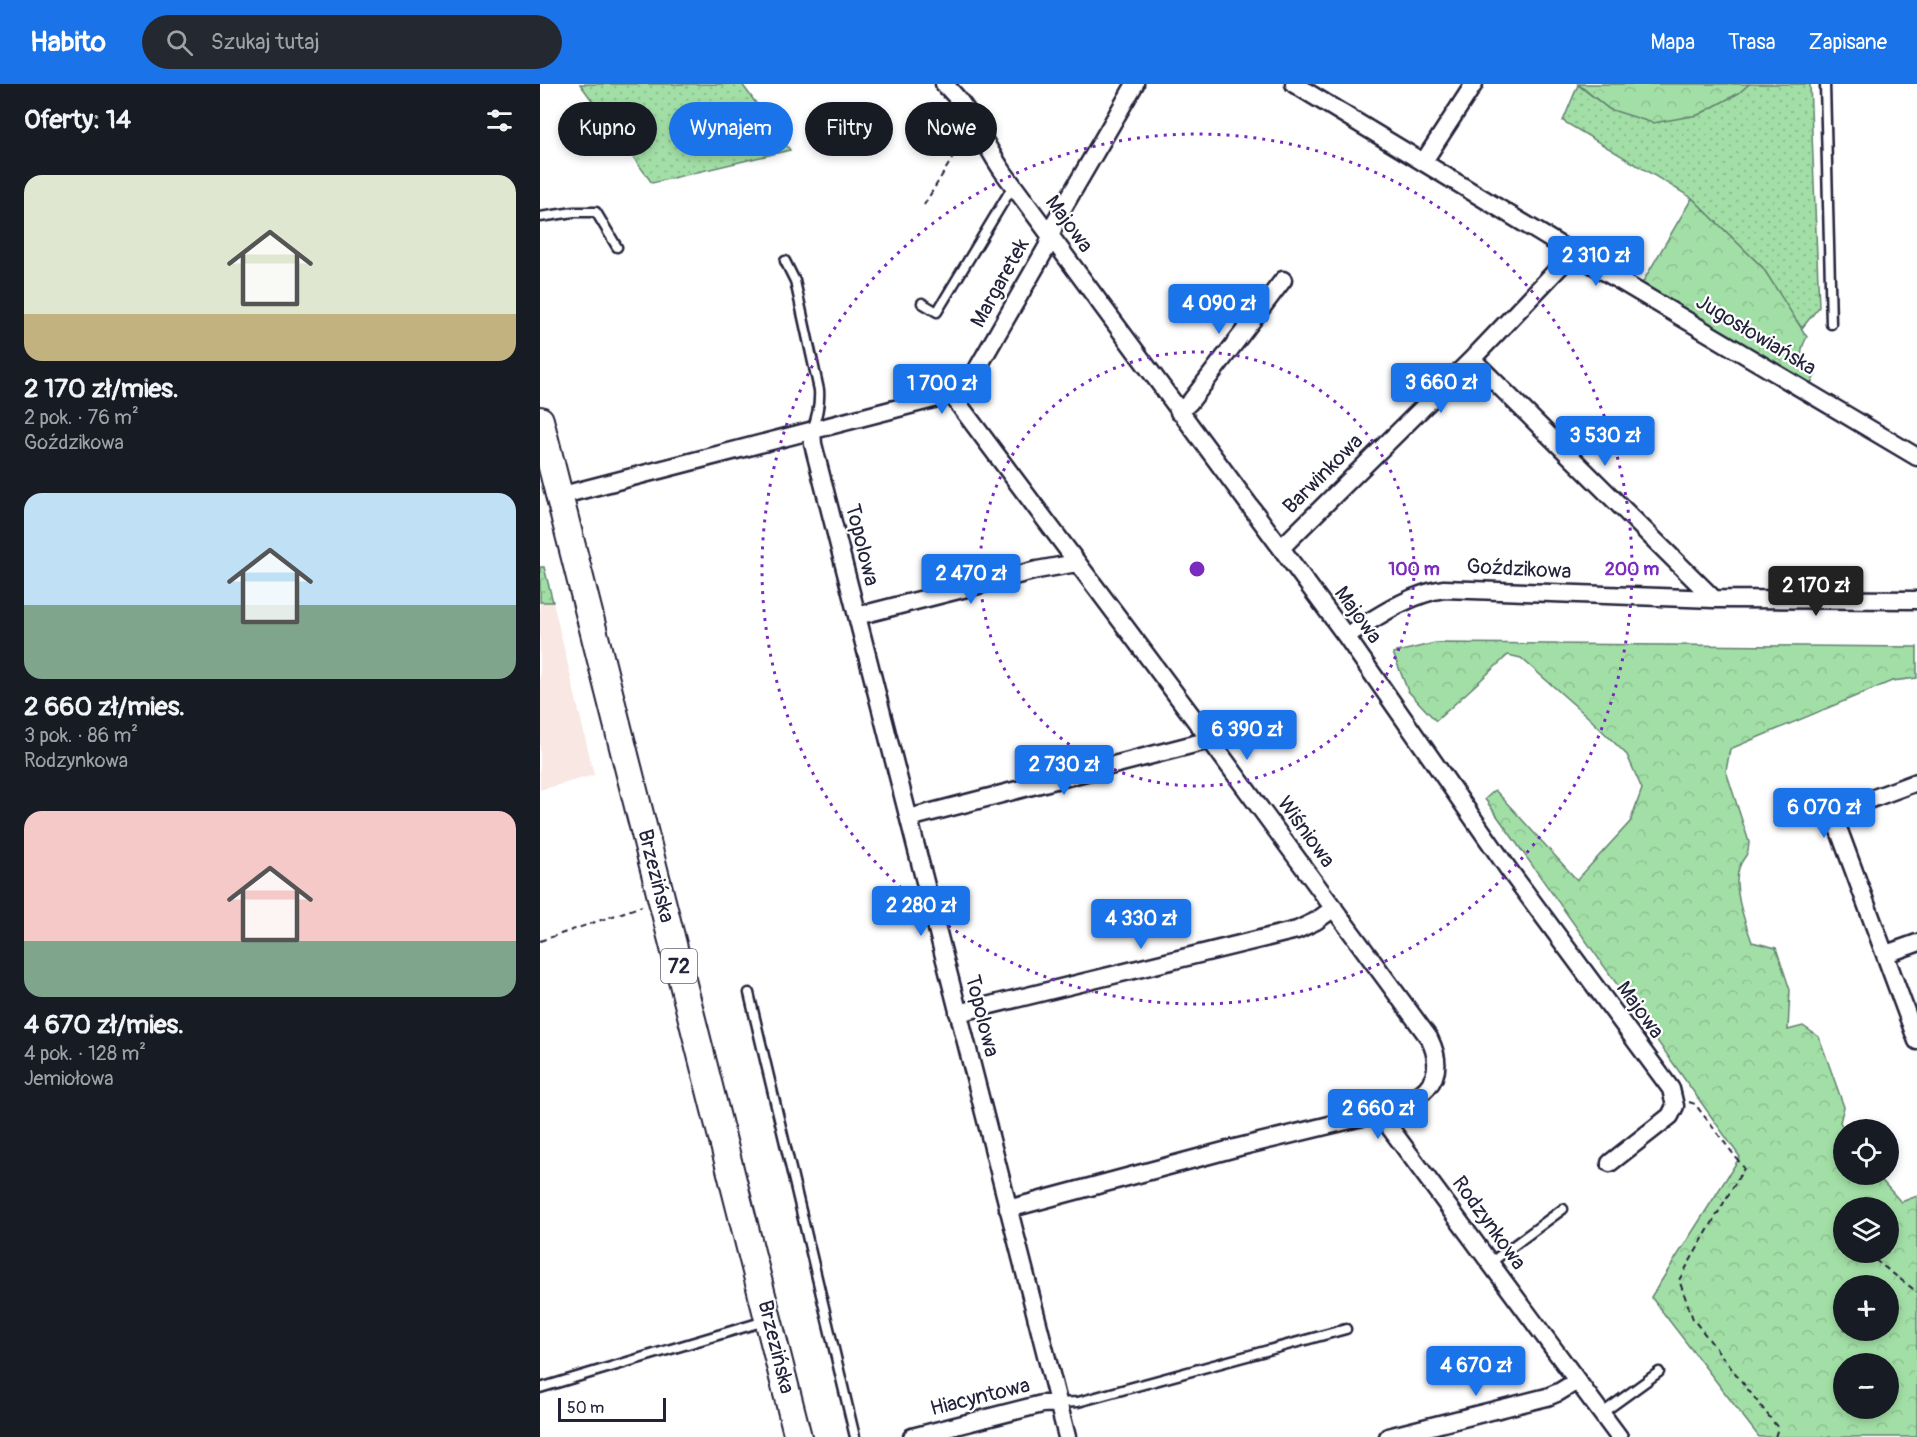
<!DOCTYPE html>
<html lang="pl">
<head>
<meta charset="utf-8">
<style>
	body { margin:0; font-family:Pangolin,sans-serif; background:#242831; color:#f1f3f6; height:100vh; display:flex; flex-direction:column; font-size:22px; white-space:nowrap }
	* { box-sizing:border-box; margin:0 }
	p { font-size:20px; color:#9ea1a6 }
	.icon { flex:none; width:33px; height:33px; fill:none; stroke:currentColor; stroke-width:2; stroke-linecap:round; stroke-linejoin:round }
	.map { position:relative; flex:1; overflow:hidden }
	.panel { display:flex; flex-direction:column; background:#171b24; width:540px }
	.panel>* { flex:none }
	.guide { position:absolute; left:18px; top:18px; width:570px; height:54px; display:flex; gap:12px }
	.controls { position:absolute; left:1293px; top:1035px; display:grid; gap:12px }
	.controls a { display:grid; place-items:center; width:66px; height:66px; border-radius:50%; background:#171b24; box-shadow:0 3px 9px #0003; font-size:30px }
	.scale { position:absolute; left:18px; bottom:15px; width:108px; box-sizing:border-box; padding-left:6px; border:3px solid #22223b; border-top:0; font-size:16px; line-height:21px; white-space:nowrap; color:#22223b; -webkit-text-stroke:4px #fff; paint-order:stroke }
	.price { position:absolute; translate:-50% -51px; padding:0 14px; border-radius:6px; background:#1a73e8; color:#fff; font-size:20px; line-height:39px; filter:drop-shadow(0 2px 3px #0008) }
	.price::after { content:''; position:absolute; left:50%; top:36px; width:18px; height:14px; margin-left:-9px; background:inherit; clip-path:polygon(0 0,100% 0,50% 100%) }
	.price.active { background:#222; color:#fff }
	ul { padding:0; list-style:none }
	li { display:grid; align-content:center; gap:12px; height:318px; padding:0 24px }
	li span { display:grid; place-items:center; height:186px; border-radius:18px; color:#555 }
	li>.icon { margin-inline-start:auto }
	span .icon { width:108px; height:108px; fill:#fffc; stroke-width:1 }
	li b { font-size:26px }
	h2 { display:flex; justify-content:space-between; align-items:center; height:72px; padding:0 24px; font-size:26px }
	.pill { padding:0 21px; border-radius:27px; background:#171b24; box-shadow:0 3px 9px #0003; font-size:21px; line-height:54px }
	.pill.active { background:#1a73e8; color:#fff }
	header { display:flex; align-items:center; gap:36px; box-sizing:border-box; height:84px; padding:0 30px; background:#1a73e8; color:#fff }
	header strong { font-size:28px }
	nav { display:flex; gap:33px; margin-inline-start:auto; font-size:21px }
	.search { width:420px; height:54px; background:#242831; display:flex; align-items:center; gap:15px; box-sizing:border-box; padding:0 21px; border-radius:33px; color:#9ea1a6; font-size:22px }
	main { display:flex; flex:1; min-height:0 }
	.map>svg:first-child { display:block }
	.built { fill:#f8e7e2 }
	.grass { fill:url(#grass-dots); stroke:#628070; stroke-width:1.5 }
	.forest { fill:url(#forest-crowns); stroke:#628070; stroke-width:1.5; fill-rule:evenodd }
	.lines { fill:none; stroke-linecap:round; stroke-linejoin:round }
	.lane-casing { stroke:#22223b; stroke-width:13 }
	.street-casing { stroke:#22223b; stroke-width:21 }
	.primary-casing { stroke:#22223b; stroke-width:30 }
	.path { stroke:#22223b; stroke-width:2; stroke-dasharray:6 4.5; stroke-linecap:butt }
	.lane { stroke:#fff; stroke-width:8 }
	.street { stroke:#fff; stroke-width:16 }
	.primary { stroke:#fff; stroke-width:26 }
	.ring { fill:none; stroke:#7b2cbf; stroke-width:3; stroke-dasharray:3 6 }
	.labels { text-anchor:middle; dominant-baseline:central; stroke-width:4.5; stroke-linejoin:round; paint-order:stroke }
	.shield { fill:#fff; stroke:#646476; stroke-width:1.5 }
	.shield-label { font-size:20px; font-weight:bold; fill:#22223b }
	.street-label { font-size:21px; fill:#22223b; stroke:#fff }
	.centre { fill:#7b2cbf; stroke:#fff; stroke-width:3 }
	.ring-label { font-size:18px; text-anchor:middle; font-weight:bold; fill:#7b2cbf; stroke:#fff; stroke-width:4.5; stroke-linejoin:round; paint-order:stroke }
</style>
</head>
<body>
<header>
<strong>Habito</strong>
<div class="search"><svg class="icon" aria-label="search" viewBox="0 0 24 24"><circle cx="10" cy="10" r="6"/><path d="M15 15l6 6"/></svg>Szukaj tutaj</div>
<nav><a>Mapa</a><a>Trasa</a><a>Zapisane</a></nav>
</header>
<main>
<section class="panel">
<h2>Oferty: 14<svg class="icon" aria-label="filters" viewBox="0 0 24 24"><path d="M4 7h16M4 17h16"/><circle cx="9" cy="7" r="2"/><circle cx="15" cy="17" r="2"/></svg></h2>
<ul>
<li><span style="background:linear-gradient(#dfe7d0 75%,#c2b280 0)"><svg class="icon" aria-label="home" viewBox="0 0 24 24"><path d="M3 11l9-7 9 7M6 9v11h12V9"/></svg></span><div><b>2 170 zł/mies.</b><p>2 pok. · 76 m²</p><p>Goździkowa</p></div></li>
<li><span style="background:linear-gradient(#bfe0f5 60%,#7fa58c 0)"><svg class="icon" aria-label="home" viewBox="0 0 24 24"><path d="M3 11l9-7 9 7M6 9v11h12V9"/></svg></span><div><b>2 660 zł/mies.</b><p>3 pok. · 86 m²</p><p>Rodzynkowa</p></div></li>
<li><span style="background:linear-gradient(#f6c9c9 70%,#7fa58c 0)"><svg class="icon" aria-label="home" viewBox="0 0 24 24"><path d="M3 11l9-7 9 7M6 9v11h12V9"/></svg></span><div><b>4 670 zł/mies.</b><p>4 pok. · 128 m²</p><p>Jemiołowa</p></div></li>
</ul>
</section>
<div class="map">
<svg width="1377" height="1353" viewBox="0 0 1377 1353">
	<defs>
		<pattern id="grass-dots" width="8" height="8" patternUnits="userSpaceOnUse" patternTransform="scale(1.5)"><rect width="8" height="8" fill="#a2dfa6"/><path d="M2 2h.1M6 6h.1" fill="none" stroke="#8bbf90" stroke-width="1.8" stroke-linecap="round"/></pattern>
		<pattern id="forest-crowns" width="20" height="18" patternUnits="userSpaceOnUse" patternTransform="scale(1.5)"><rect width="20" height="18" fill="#a2dfa6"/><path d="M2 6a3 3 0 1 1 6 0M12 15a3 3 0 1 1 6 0" fill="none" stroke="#8bbf90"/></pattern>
	</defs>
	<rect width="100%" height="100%" fill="#fff"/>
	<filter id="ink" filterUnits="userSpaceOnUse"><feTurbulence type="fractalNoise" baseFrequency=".0167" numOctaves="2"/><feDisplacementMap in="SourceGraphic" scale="12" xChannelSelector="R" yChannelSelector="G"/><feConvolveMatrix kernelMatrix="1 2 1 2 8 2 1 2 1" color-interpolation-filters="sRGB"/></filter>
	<g filter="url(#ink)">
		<path class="built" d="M0,518H13L54,691L0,706Z"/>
		<path class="grass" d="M40,0H202L250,66L112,99Z
			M1209,0H1270L1279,223L1262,244L1252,231L1223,184L1152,114L1023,37L1038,1L1069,25L1158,31L1199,9Z
			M0,483H4L13,518H0Z"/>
		<path class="forest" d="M1038,0H1209L1199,9L1158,31L1113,39L1069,25Z
			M1152,114L1223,184L1267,253C1257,271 1261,277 1276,290L1271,299H1265L1101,201Z
			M895,559L1377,563V594L1352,597L1190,665L1186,687L1209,758C1208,776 1203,771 1199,784C1192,805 1205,838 1212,858L1236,864L1250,906L1248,946L1263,942L1279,953L1304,1023L1300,1038L1304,1045V1090L1337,1091L1361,1118L1377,1112V1353H1219L1111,1213L1200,1073L945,715L955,706L1037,796L1090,738L1102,705L1087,671L1048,633L981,574L968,571L896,637L868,607L853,569ZM1304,1124H1348V1168H1304ZM1304,1202H1348V1246H1304ZM1304,1280H1348V1324H1304Z"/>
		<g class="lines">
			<g class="lane-casing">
				<path id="lane" d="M1285,0L1291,240
					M0,133L34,128H56L77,163
					M245,177L255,197L279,306C280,320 277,333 272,346
					M382,219L397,228L473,102
					M209,909L315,1353
					M950,1179L1023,1125
					M0,1304L225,1237
					M518,1319L538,1318L806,1245
					M1061,1330L1119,1288"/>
			</g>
			<g class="street-casing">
				<path id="street" d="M404,0C433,27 442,58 464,89L806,552L969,786L1131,1005L1135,1022L1130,1032L1070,1079
					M754,0L1033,169L1377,373
					M884,77L934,0
					M932,275L1174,515
					M411,310L670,656L889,954C912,1000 877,1016 839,1029
					M639,328L650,318L743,196
					M272,347L273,360L527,1353
					M19,412L401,313L420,304L436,287L507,163L516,136L595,0
					M741,464L932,275L1033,169
					M317,532L497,486L537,479
					M806,552C837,533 869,510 904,505L1174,515L1377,516
					M1377,698L1307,724L1302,729L1298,744L1377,957
					M369,734L670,656
					M1346,870L1377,859
					M418,929L757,846L776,837L794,824
					M468,1125L699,1063L839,1029L1079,1353
					M372,1353L502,1320L518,1319
					M848,1353L1007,1313L1019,1308L1037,1297"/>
			</g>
			<g class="primary-casing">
				<path id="primary" d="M0,336L258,1353"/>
			</g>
			<path class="path" d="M384,121L424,55
				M0,857L102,822
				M1149,1018L1155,1020L1204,1084L1139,1196L1153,1235L1238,1344L1235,1353
				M1329,1168L1330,1172L1377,1208"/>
			<use href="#lane" class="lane"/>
			<use href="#street" class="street"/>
			<use href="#primary" class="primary"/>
		</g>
	</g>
	<g class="ring">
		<circle cx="657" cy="485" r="217"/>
		<circle cx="657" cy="485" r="435"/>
	</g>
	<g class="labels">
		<rect class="shield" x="121" y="865" width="36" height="34" rx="4.5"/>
		<g class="shield-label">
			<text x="139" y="882">72</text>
		</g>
		<g class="street-label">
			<text transform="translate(529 140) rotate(54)">Majowa</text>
			<text transform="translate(460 199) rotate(-61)">Margaretek</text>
			<text transform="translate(1216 251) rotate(31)">Jugosłowiańska</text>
			<text transform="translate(783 390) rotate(-45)">Barwinkowa</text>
			<text transform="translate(322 461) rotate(76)">Topolowa</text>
			<text transform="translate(979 485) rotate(3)">Goździkowa</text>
			<text transform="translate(818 531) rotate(54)">Majowa</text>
			<text transform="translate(766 748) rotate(54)">Wiśniowa</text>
			<text transform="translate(116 792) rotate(76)">Brzezińska</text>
			<text transform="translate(1100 926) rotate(54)">Majowa</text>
			<text transform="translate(442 932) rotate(76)">Topolowa</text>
			<text transform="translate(949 1139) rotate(54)">Rodzynkowa</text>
			<text transform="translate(236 1263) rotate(76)">Brzezińska</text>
			<text transform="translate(440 1313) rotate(-14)">Hiacyntowa</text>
		</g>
	</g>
	<circle cx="657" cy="485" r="9" class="centre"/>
	<g class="ring-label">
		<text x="874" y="491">100 m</text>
		<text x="1092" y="491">200 m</text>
	</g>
</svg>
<div class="controls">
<a><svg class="icon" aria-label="locate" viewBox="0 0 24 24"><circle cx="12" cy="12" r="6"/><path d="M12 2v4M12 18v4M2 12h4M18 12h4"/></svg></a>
<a><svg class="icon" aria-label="layers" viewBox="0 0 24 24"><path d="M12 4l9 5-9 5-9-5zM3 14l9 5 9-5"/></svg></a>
<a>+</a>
<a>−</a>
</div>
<div class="scale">50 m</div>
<b class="price" style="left:1056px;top:203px">2 310 zł</b>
<b class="price" style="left:679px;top:251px">4 090 zł</b>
<b class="price" style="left:901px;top:330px">3 660 zł</b>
<b class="price" style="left:402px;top:331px">1 700 zł</b>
<b class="price" style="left:1065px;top:383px">3 530 zł</b>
<b class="price" style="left:431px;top:521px">2 470 zł</b>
<b class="price active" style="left:1276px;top:533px">2 170 zł</b>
<b class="price" style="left:707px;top:677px">6 390 zł</b>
<b class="price" style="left:524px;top:712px">2 730 zł</b>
<b class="price" style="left:1284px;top:755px">6 070 zł</b>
<b class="price" style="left:381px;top:853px">2 280 zł</b>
<b class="price" style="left:601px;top:866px">4 330 zł</b>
<b class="price" style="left:838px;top:1056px">2 660 zł</b>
<b class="price" style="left:936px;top:1313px">4 670 zł</b>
<div class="guide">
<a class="pill">Kupno</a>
<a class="pill active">Wynajem</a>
<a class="pill">Filtry</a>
<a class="pill">Nowe</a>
</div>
</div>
</main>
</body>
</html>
